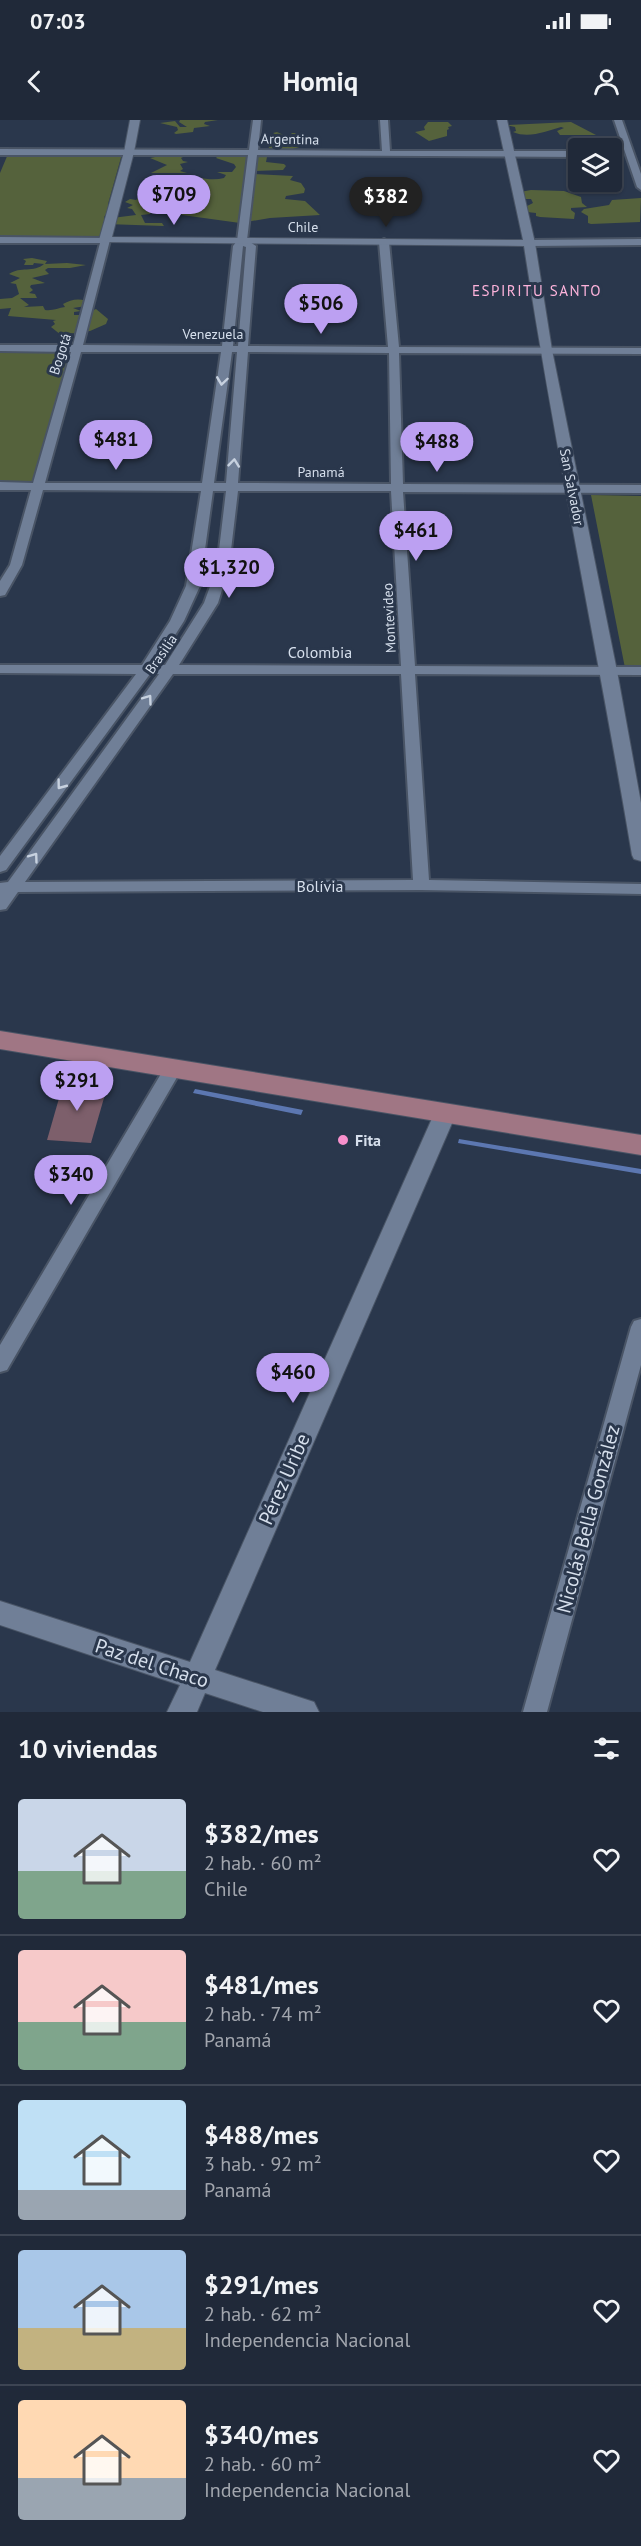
<!DOCTYPE html>
<html lang="es">
<head>
<meta charset="utf-8">
<style>
	body { margin:0; font-family:"PT Sans",sans-serif; background:#2d3544; color:#f1f3f6; height:100vh; display:flex; flex-direction:column; font-size:22px; white-space:nowrap }
	* { box-sizing:border-box; margin:0 }
	p { font-size:20px; color:#a2a6ae }
	.icon { flex:none; width:33px; height:33px; fill:none; stroke:currentColor; stroke-width:2; stroke-linecap:round; stroke-linejoin:round }
	.map { position:relative; height:1592px; overflow:hidden }
	.drawer { display:flex; flex-direction:column; background:#202939; flex:1 }
	.drawer>* { flex:none }
	.fabs { position:absolute; left:568px; top:18px; display:grid; gap:12px }
	.fabs a { display:grid; place-items:center; width:54px; height:54px; border-radius:6px; background:#202939; box-shadow:0 2px 4px #0004,0 0 0 2px #3d4553; font-size:30px }
	.price { position:absolute; translate:-50% -51px; padding:0 14px; border-radius:21px; background:#bca0f2; color:#111; font-size:20px; line-height:39px; filter:drop-shadow(0 2px 3px #0008) }
	.price::after { content:''; position:absolute; left:50%; top:36px; width:18px; height:14px; margin-left:-9px; background:inherit; clip-path:polygon(0 0,100% 0,50% 100%) }
	.price.selected { background:#222; color:#fff }
	ul { padding:0; list-style:none }
	li { display:flex; align-items:center; gap:18px; height:150px; padding:0 18px }
	li+li { border-top:2px solid #3d4553 }
	li span { display:grid; place-items:center; flex:none; width:168px; height:120px; border-radius:6px; color:#555 }
	li>.icon { margin-inline-start:auto }
	span .icon { width:72px; height:72px; fill:#fffc; stroke-width:1 }
	li b { font-size:26px }
	h2 { display:flex; justify-content:space-between; align-items:center; height:72px; padding:0 18px; font-size:26px }
	.status { display:flex; justify-content:space-between; align-items:center; height:42px; padding:0 30px; background:#202939; direction:ltr }
	.status svg { height:16px; fill:currentColor }
	header { display:flex; justify-content:space-between; align-items:center; height:78px; padding:0 18px; background:#202939; font-size:27px; font-weight:700 }
	.map>svg:first-child { display:block }
	.green { fill:#55623c }
	.water { fill:#5c77b1 }
	.building { fill:#7d5f6b }
	.lines { fill:none; stroke-linecap:round; stroke-linejoin:round }
	.minor-casing { stroke:#495465; stroke-width:4 }
	.tertiary-casing { stroke:#495465; stroke-width:2 }
	.primary-casing { stroke:#495465; stroke-width:2 }
	.minor { fill:#707f97; fill-rule:evenodd }
	.tertiary { fill:#707f97; fill-rule:evenodd }
	.primary { fill:#a07684; fill-rule:evenodd }
	.oneway { stroke:#c7d1df }
	.poi-dot { fill:#f890cc; stroke:#2a374c; stroke-width:2 }
	.labels { text-anchor:middle; dominant-baseline:central; stroke-width:6; stroke-linejoin:round; paint-order:stroke }
	.far-street-label { font-size:14px; fill:#d6dfec; stroke:#2a374c }
	.far-neighbourhood-label { font-size:15px; letter-spacing:1.5px; fill:#fdb3db; stroke:#2a374c }
	.street-label { font-size:16px; fill:#d6dfec; stroke:#2a374c }
	.poi-label { font-size:16px; font-weight:bold; fill:#d6dfec; stroke:#2a374c; text-anchor:start }
	.near-street-label { font-size:20px; fill:#d6dfec; stroke:#2a374c }
</style>
</head>
<body>
<div class="status"><b>07:03</b><svg viewBox="0 0 49 12"><path d="M0 12V9h3v3zM5 12V6h3v6zM10 12V3h3v9zM15 12V0h3v12zM26 1h20v11H26zM47 4h2v5h-2z"/></svg></div>
<header><svg class="icon" aria-label="back" viewBox="0 0 24 24"><path d="M15 5l-7 7 7 7"/></svg>Homiq<svg class="icon" aria-label="person" viewBox="0 0 24 24"><circle cx="12" cy="8" r="4"/><path d="M4 21q1-7 8-7t8 7"/></svg></header>
<div class="map">
<svg width="641" height="1592" viewBox="0 0 641 1592">
	<rect width="100%" height="100%" fill="#2a374c"/>
	<path class="green" d="M180,0H218L205,2L204,4L210,6L194,8L193,12L176,14L174,13L178,10L177,7L160,3L175,1L180,7H187L179,2Z
		M428,2H448L452,6L448,7L449,9L447,10V16L429,21L415,12L425,10L424,7Z
		M571,2L596,15H560L557,11L564,8L561,7C546,11 529,19 513,12L516,11L515,7L506,5Z
		M277,12L288,17L292,13H300L298,15L307,19L310,24L289,30L269,28L268,25L273,24L267,22L278,16L273,13Z
		M261,33L267,37L266,42L284,44L286,46L283,50L251,51L252,54L293,56L290,60L301,63L305,69L304,73L286,76L285,79L305,81L320,95L270,98L240,103L182,95L179,91L184,87L152,90L150,94L141,95L145,103H162L164,106L106,104L112,98L136,95L132,89L127,88L133,85L125,82L130,79L136,80L143,73L164,71L140,67L164,66L162,63L175,59L178,56C194,55 209,62 224,58L226,55L217,52H232L236,47L234,44L216,38L218,36Z
		M8,34H122L108,84L111,87L104,97L105,101L99,118L0,117V53Z
		M170,34H189L181,38L183,41L188,42L180,44L183,49L180,51L187,53H151L167,45L150,38Z
		M531,70L564,71L581,77L582,83L587,87L571,88V90L575,93L574,99L540,97L536,96V93L527,92V86L533,83L531,79H520V72Z
		M641,78L640,102L591,104L588,103V96L581,92L584,89L609,85L612,80Z
		M32,138L47,141L45,144L67,143L86,145L70,148H48L45,150L49,154L32,158L45,163L31,165L30,167L33,170L29,173L35,174L37,178H20L29,185L24,187L43,186L45,190C53,191 58,188 65,187L63,184C70,180 78,178 86,181V186L73,188L81,191L74,192V195H82L96,189L108,199L106,204L90,211L61,215L51,207L55,204L53,201L56,200L8,196L11,188L0,189V179L12,178L19,174L16,164L10,163L20,158L9,154C20,146 34,153 44,144L34,143L33,145H24L26,141L23,139Z
		M0,232H72L39,362H0Z
		M591,375L641,376V548H625Z"/>
	<path class="water" d="M195,969L303,990L301,995L193,973Z
		M459,1019L641,1049V1054L458,1023Z"/>
	<path class="building" d="M64,961L108,964L91,1023L47,1020Z"/>
	<g class="lines">
		<g class="minor-casing">
			<path id="minor" d="M253,0H261L258,30L382,31L380,0H388L390,31H579V37L257,35L247,120L256,126L248,226L388,227L379,122L384,119L389,122L399,227L641,228V234L399,233L403,364L641,365V373L403,372L415,546L641,547V555L415,554L429,760L641,764V774L421,770L18,772L6,789L0,790V763L8,762L159,554H150L6,750L0,752V736L136,554L0,553V545H142L170,501L186,466L201,371L43,370L22,445L5,475L0,476V461L10,445L31,370H0V362L33,363L71,232L0,231V225H73L100,123H0V117L108,118L110,120L83,225L222,226L233,126L237,121L248,35H0V29L249,30ZM243,126L246,127L238,226H233ZM81,232H221L202,363H45ZM232,232H237L226,363H214ZM248,232L389,233L391,364L238,363ZM213,371H226L217,447L204,483L165,545H156L184,501L200,466ZM238,371H391L401,546L179,545L218,483L229,447ZM173,554H401L413,760L25,762Z
				M614,0H622L641,54V70L637,67Z
				M641,119V125L529,126L524,123L529,120Z
				M174,941L180,943L183,947L7,1250L0,1252V1225L165,947L168,943Z
				M641,1199V1245L547,1592H523L631,1207L634,1201Z"/>
		</g>
		<g class="tertiary-casing">
			<path id="tertiary" d="M130,0H140L134,32L112,117L523,120L497,0H507L535,123L552,230L617,551L641,683V741L634,739L632,735C598,532 555,330 524,126L101,122L99,120L124,32Z
				M445,986L453,989L456,994L215,1550L314,1582L319,1592H263L205,1573L197,1592H167L180,1565L0,1505V1481L190,1542L434,994L437,989Z"/>
		</g>
		<g class="primary-casing">
			<path id="primary" d="M0,911L641,1015V1035L0,929Z"/>
		</g>
		<use href="#minor" class="minor"/>
		<use href="#tertiary" class="tertiary"/>
		<use href="#primary" class="primary"/>
	</g>
	<defs><path id="oneway-chevron" d="M-2-3.5L2.5 0L-2 3.5" fill="none" stroke-width="1.6" stroke-linecap="round" stroke-linejoin="round" transform="scale(1.5)"/></defs>
	<g class="oneway">
		<use href="#oneway-chevron" transform="translate(222 261) rotate(98)"/>
		<use href="#oneway-chevron" transform="translate(234 343) rotate(-84)"/>
		<use href="#oneway-chevron" transform="translate(148 579) rotate(-54)"/>
		<use href="#oneway-chevron" transform="translate(61 665) rotate(127)"/>
		<use href="#oneway-chevron" transform="translate(34 737) rotate(-54)"/>
	</g>
	<circle class="poi-dot" cx="343" cy="1020" r="6"/>
	<g class="labels">
		<g class="far-street-label">
			<text transform="translate(290 19) rotate(1)">Argentina</text>
			<text x="303" y="107">Chile</text>
			<text x="213" y="214">Venezuela</text>
			<text transform="translate(60 234) rotate(-72)">Bogotá</text>
			<text x="321" y="352">Panamá</text>
			<text transform="translate(572 367) rotate(79)">San Salvador</text>
			<text transform="translate(389 498) rotate(-93)">Montevideo</text>
			<text transform="translate(161 534) rotate(-55)">Brasilia</text>
		</g>
		<g class="far-neighbourhood-label">
			<text x="537" y="170">ESPIRITU SANTO</text>
		</g>
		<g class="street-label">
			<text x="320" y="532">Colombia</text>
			<text x="320" y="766">Bolívia</text>
		</g>
		<g class="poi-label">
			<text x="355" y="1020">Fita</text>
		</g>
		<g class="near-street-label">
			<text transform="translate(284 1359) rotate(-66)">Pérez Uribe</text>
			<text transform="translate(588 1399) rotate(-75)">Nicolás Bella González</text>
			<text transform="translate(152 1543) rotate(18)">Paz del Chaco</text>
		</g>
	</g>
</svg>
<div class="fabs">
<a><svg class="icon" aria-label="layers" viewBox="0 0 24 24"><path d="M12 4l9 5-9 5-9-5zM3 14l9 5 9-5"/></svg></a>
</div>
<b class="price" style="left:174px;top:106px">$709</b>
<b class="price selected" style="left:386px;top:108px">$382</b>
<b class="price" style="left:321px;top:215px">$506</b>
<b class="price" style="left:116px;top:351px">$481</b>
<b class="price" style="left:437px;top:353px">$488</b>
<b class="price" style="left:416px;top:442px">$461</b>
<b class="price" style="left:229px;top:479px">$1,320</b>
<b class="price" style="left:77px;top:992px">$291</b>
<b class="price" style="left:71px;top:1086px">$340</b>
<b class="price" style="left:293px;top:1284px">$460</b>
</div>
<section class="drawer">
<h2>10 viviendas<svg class="icon" aria-label="filters" viewBox="0 0 24 24"><path d="M4 7h16M4 17h16"/><circle cx="9" cy="7" r="2"/><circle cx="15" cy="17" r="2"/></svg></h2>
<ul>
<li><span style="background:linear-gradient(#c9d6e8 60%,#7fa58c 0)"><svg class="icon" aria-label="home" viewBox="0 0 24 24"><path d="M3 11l9-7 9 7M6 9v11h12V9"/></svg></span><div><b>$382/mes</b><p>2 hab. · 60 m²</p><p>Chile</p></div><svg class="icon" aria-label="heart" viewBox="0 0 24 24"><path d="M12 20l-8-8c-3-5 5-10 8-4 3-6 11-1 8 4z"/></svg></li>
<li><span style="background:linear-gradient(#f6c9c9 60%,#7fa58c 0)"><svg class="icon" aria-label="home" viewBox="0 0 24 24"><path d="M3 11l9-7 9 7M6 9v11h12V9"/></svg></span><div><b>$481/mes</b><p>2 hab. · 74 m²</p><p>Panamá</p></div><svg class="icon" aria-label="heart" viewBox="0 0 24 24"><path d="M12 20l-8-8c-3-5 5-10 8-4 3-6 11-1 8 4z"/></svg></li>
<li><span style="background:linear-gradient(#bfe0f5 75%,#9aa5b1 0)"><svg class="icon" aria-label="home" viewBox="0 0 24 24"><path d="M3 11l9-7 9 7M6 9v11h12V9"/></svg></span><div><b>$488/mes</b><p>3 hab. · 92 m²</p><p>Panamá</p></div><svg class="icon" aria-label="heart" viewBox="0 0 24 24"><path d="M12 20l-8-8c-3-5 5-10 8-4 3-6 11-1 8 4z"/></svg></li>
<li><span style="background:linear-gradient(#a9c7e8 65%,#c2b280 0)"><svg class="icon" aria-label="home" viewBox="0 0 24 24"><path d="M3 11l9-7 9 7M6 9v11h12V9"/></svg></span><div><b>$291/mes</b><p>2 hab. · 62 m²</p><p>Independencia Nacional</p></div><svg class="icon" aria-label="heart" viewBox="0 0 24 24"><path d="M12 20l-8-8c-3-5 5-10 8-4 3-6 11-1 8 4z"/></svg></li>
<li><span style="background:linear-gradient(#ffd9b3 65%,#9aa5b1 0)"><svg class="icon" aria-label="home" viewBox="0 0 24 24"><path d="M3 11l9-7 9 7M6 9v11h12V9"/></svg></span><div><b>$340/mes</b><p>2 hab. · 60 m²</p><p>Independencia Nacional</p></div><svg class="icon" aria-label="heart" viewBox="0 0 24 24"><path d="M12 20l-8-8c-3-5 5-10 8-4 3-6 11-1 8 4z"/></svg></li>
</ul>
</section>
</body>
</html>
